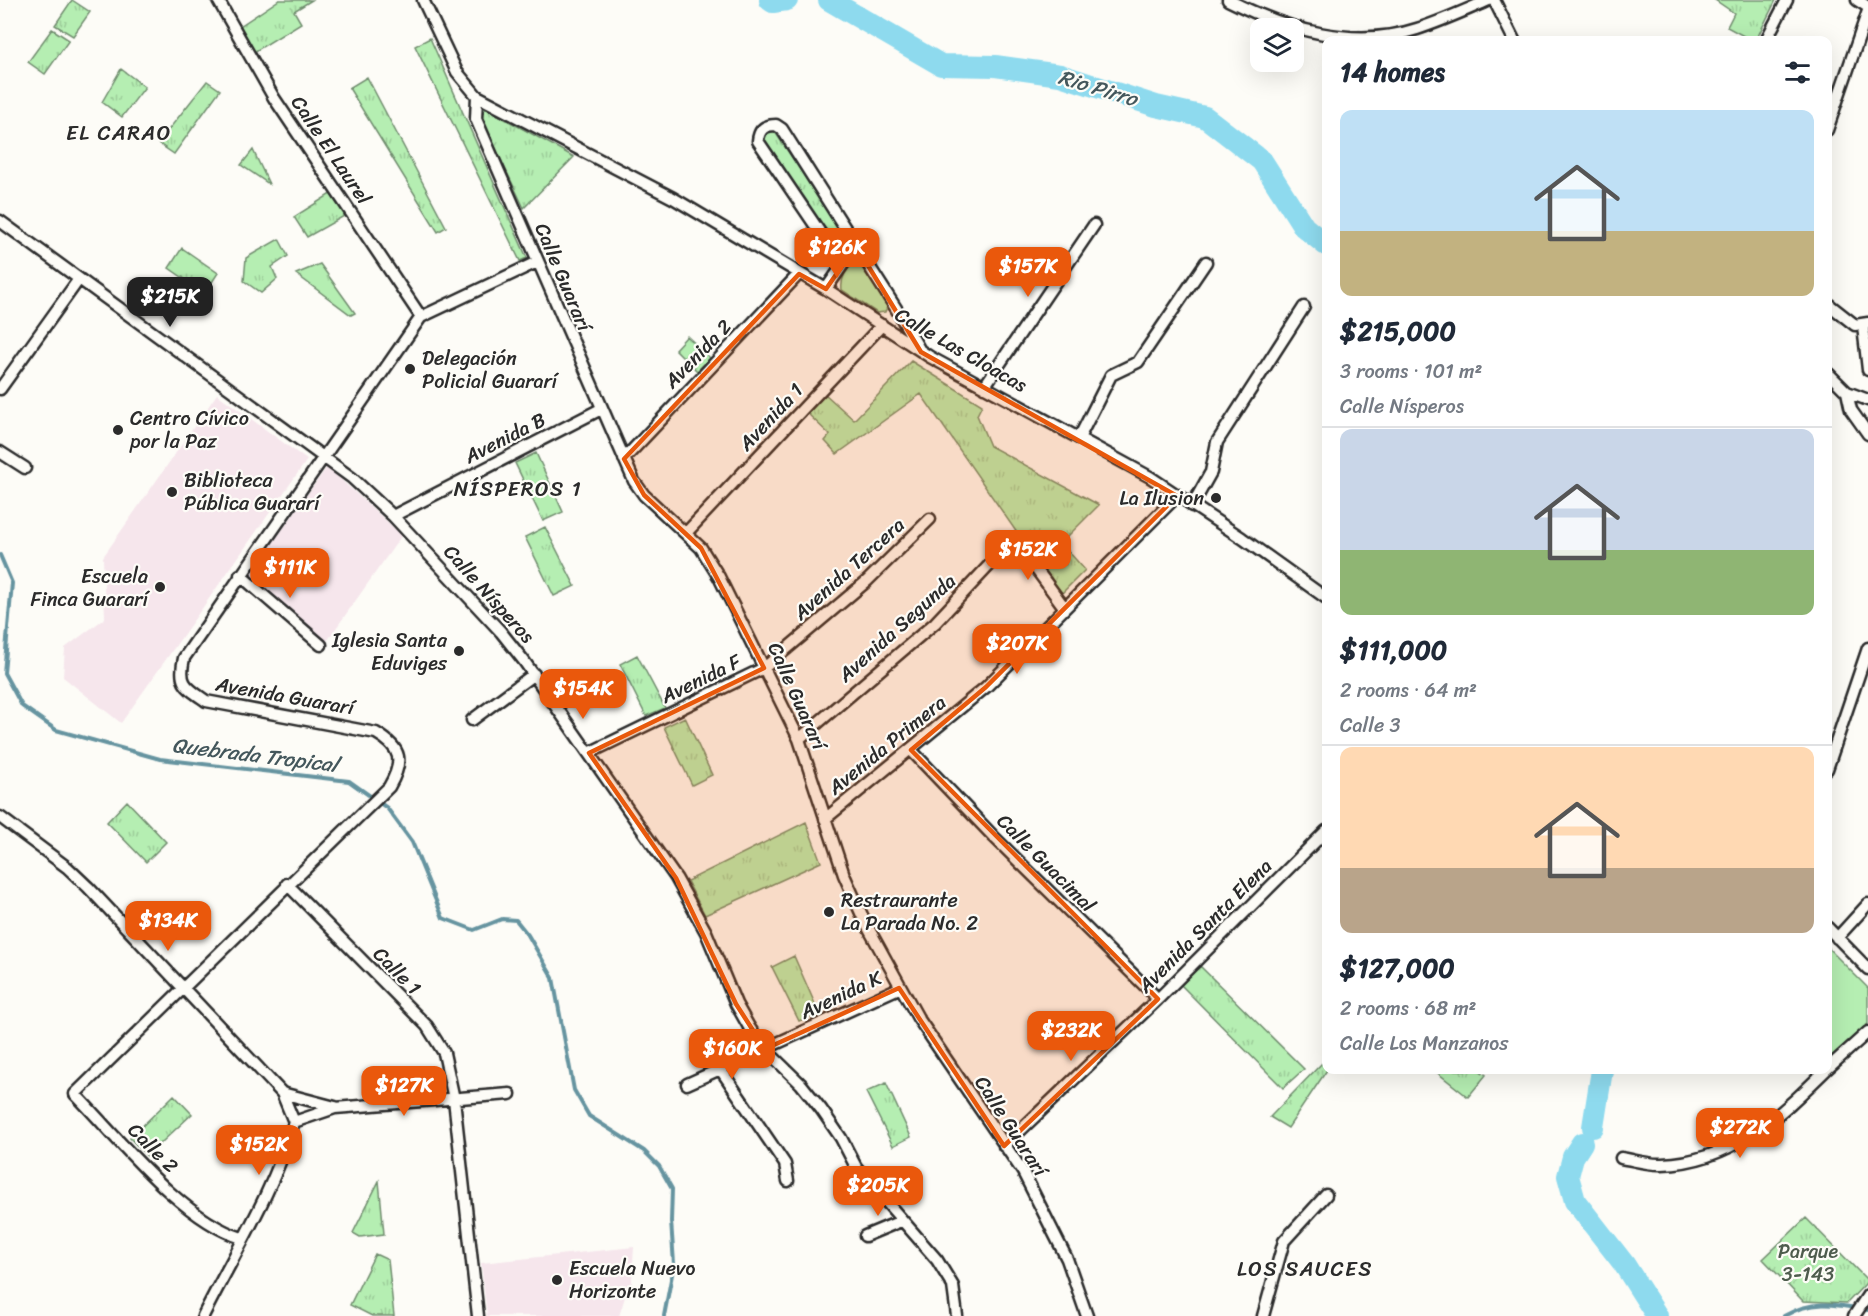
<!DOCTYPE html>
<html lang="en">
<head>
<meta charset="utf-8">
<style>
	body { margin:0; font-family:Sriracha,sans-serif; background:#f6f6f7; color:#1f2937; height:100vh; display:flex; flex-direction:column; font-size:22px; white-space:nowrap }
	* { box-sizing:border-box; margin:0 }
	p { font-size:20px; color:#747a83 }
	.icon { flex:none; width:33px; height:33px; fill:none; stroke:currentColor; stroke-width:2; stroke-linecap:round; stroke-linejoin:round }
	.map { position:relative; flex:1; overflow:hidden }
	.sheet { position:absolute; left:1322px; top:36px; width:510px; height:1038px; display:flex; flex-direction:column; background:#fff; border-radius:12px; box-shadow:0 6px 24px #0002 }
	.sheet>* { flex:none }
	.buttons { position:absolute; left:1250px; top:18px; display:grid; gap:12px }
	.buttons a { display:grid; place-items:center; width:54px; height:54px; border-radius:12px; background:#fff; box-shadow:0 6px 24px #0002; font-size:30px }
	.price { position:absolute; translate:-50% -51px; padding:0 14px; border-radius:12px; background:#ea580c; color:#fff; font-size:20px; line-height:39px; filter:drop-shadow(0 2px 3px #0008) }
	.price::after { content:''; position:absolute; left:50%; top:36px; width:18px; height:14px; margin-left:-9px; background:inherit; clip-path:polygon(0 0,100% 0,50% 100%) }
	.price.on { background:#222; color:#fff }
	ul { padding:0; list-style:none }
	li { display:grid; align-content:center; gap:12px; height:318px; padding:0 18px }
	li+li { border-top:2px solid #e0e1e3 }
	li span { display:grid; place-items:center; height:186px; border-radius:12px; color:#555 }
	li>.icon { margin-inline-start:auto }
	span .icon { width:108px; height:108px; fill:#fffc; stroke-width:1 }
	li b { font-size:26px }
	h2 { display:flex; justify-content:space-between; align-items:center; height:72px; padding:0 18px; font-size:26px }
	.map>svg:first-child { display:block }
	.built { fill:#f6e6ec }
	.green { fill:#b5eeb2; stroke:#708c6e; stroke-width:1.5 }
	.park { fill:url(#park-tufts); stroke:#708c6e; stroke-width:1.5 }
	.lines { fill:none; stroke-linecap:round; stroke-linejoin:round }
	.stream { stroke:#6694a0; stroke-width:4 }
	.river { stroke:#8edaee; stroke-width:22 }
	.minor-casing { stroke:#2b2b2b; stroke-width:15 }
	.minor { stroke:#fdfcf7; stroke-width:10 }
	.marked { fill:#e8590c; fill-opacity:0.2; stroke:#e8590c; stroke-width:4.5; stroke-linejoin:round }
	.poi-dot { fill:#2b2b2b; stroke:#fdfcf7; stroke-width:2 }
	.labels { text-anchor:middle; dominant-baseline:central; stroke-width:4.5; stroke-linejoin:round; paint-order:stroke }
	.street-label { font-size:20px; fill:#2b2b2b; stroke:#fdfcf7 }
	.poi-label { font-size:20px; fill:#2b2b2b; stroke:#fdfcf7; text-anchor:start }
	.park-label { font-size:20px; fill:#4e5c4d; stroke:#fdfcf7 }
	.water-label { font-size:21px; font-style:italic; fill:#44575c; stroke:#fdfcf7 }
	.neighbourhood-label { font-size:21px; letter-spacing:1.5px; fill:#2b2b2b; stroke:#fdfcf7 }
</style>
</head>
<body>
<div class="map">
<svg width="1868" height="1316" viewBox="0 0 1868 1316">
	<defs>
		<pattern id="park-tufts" width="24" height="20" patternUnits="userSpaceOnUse" patternTransform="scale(1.5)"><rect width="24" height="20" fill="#b5eeb2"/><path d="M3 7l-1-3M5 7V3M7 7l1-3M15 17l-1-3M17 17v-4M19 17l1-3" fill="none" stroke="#9ccc99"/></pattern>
	</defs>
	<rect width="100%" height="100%" fill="#fdfcf7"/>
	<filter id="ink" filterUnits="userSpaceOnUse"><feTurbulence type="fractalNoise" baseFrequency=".0167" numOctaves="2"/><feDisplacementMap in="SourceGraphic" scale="12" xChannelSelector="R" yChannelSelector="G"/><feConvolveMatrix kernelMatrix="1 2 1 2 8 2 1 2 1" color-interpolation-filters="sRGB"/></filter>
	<g filter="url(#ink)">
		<path class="built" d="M217,394L307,460L121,723L63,677L65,648L105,618L103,557Z
			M327,467L402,535L327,641L250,575Z
			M634,1247L631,1296L625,1297L619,1316H487L481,1263Z"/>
		<path class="green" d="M857,257L889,302L885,312L877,313L842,290C840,276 849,267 857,257Z
			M1827,947L1868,988V1024L1827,1060Z"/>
		<path class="park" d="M72,0L90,12L73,36L55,25Z
			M279,0H312L294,11L301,23L254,52L240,26Z
			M1715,0H1776L1756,40H1751L1727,27L1734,13Z
			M52,29L69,40L45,74L28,62Z
			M430,38L527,258L520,261L415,46Z
			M121,69L145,87L122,117L102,102Z
			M367,77L446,227L438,232L349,88Z
			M207,81L220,90L174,154L158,143Z
			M485,108L574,157L524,208L481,118Z
			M773,129L852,247L840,256L762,141L764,132Z
			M253,150L269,184L241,165Z
			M332,193L346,215L307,237L294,217Z
			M279,239L288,256L272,267L277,279L261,293L244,281L246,258Z
			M182,248L218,273L205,293L169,268Z
			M320,264L355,313L351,315L296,274Z
			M687,336L710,358L697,371L675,349Z
			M911,361L982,405L977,415L990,446L1099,505L1061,543L1085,570L1060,595L921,394L837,454L825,441L830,435L807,413L825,394L854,420Z
			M536,453L563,512L543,521L515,463Z
			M545,527L575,586L554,596L525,537Z
			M637,655L665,708L646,716L620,664Z
			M685,717L712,775L692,785L664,727Z
			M127,801L166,842L146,862L107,822Z
			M806,822L821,862L705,915L687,881Z
			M794,956L819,1013L799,1021L772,967Z
			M1200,966L1304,1069L1283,1088L1181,985Z
			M1326,1059L1327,1070L1288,1128L1270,1117Z
			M1434,1070H1479L1486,1075L1468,1097Z
			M886,1083L911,1137L893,1146L866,1092Z
			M174,1095L192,1114L147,1156L130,1138Z
			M379,1181L384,1234L360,1237L353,1233Z
			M1806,1218L1868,1281L1847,1303L1803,1301L1763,1259Z
			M375,1254L388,1260L394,1316H372L350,1305Z"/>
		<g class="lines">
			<path class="stream" d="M0,555L12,583L4,673L22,706L56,730L160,759L349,781L387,808L412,842L443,918L474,930L502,919L516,920L528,935L553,978L574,1090L589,1116L644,1151L659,1166L672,1189L671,1221L674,1264L664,1316
				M1784,1316C1813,1299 1835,1304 1868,1310"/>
			<path class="river" d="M770,0L773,2L787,0
				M829,0L941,65L995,66L1060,75L1156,106L1205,117L1262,161L1304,227L1326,245
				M1593,1127L1602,1070
				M1582,1143L1573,1157L1568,1176L1575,1201L1624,1264L1657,1316"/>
			<g class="minor-casing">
				<path id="minor" d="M218,0L274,98L421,317
					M423,0L457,72L477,96L673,198L826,289L930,357L1150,477L1242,538L1326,598
					M1228,0C1286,29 1353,50 1417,29C1442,21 1466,10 1489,0
					M1494,0L1514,40
					M1857,0L1868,7
					M1766,40L1787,0
					M477,96L476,119L634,481L644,495L701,548L719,577L799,739L844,875L865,922L918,1018L1023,1172L1067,1259L1087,1316
					M1827,130L1868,11
					M0,221L352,478L393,516L501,632L524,661L676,878L706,932L736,1004L749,1027L761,1045L801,1084L821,1109L841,1138L856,1167L937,1260L953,1286L957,1316
					M842,265L758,141C759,129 765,125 776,125L782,129L897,310L919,349
					M826,289L856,246
					M1827,303L1855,325L1868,323
					M1863,326L1868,370
					M1827,372L1847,392L1868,400
					M984,387L1094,225
					M0,389L79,279
					M1847,392L1851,410L1868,434
					M1079,438L1111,375L1138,362L1206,262
					M0,452L25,468
					M624,459L799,274
					M1192,506L1211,472L1217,442L1304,307
					M393,516L601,409
					M686,533L882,325
					M240,575L321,645
					M472,720L534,674
					M799,739L935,623L1014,539L1064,607
					M911,750L994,837L1158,999
					M589,753L764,668L867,581L930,519
					M1827,769L1868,648
					M0,817L68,868L88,887L282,1093L294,1122
					M825,819L986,687L1177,496
					M287,884L427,1026L444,1053L454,1099L478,1316
					M1827,927L1868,969
					M1837,938L1868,904
					M1827,1069L1868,1032
					M721,1070L785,1164L788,1181
					M687,1084L899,988
					M282,1093L335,1107
					M294,1122L335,1108L510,1094
					M1004,1146L1158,999L1326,831
					M1621,1158C1634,1160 1649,1165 1662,1164C1732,1162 1779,1116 1826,1070
					M865,1236L901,1221
					M242,1238C182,1220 119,1139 75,1094L389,787C404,761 402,748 376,733L206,701C186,687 178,684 184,658L421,317L537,262
					M203,1316C235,1252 274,1191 294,1122
					M1263,1316L1284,1241L1326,1195
					M1854,1316L1868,1295"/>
			</g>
			<use href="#minor" class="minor"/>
		</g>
	</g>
	<path class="marked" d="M856,246L921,352L1177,496L986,687L911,750L1158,999L1004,1146L899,988L765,1049L736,1004L676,878L589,753L764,668L701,548L644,495L624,459L799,274L826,289Z"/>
	<g class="poi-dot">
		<circle cx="410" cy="369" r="6"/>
		<circle cx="118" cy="430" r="6"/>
		<circle cx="172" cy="492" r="6"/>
		<circle cx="1216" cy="498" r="6"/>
		<circle cx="160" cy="587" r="6"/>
		<circle cx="459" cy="651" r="6"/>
		<circle cx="829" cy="912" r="6"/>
		<circle cx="557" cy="1280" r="6"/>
	</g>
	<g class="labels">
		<g class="street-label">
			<text transform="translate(331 150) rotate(56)">Calle El Laurel</text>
			<text transform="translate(563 277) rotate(67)">Calle Guararí</text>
			<text transform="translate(961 350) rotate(30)">Calle Las Cloacas</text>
			<text transform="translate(698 354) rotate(-46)">Avenida 2</text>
			<text transform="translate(771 417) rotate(-47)">Avenida 1</text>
			<text transform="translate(505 438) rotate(-27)">Avenida B</text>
			<text transform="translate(849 569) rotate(-42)">Avenida Tercera</text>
			<text transform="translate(489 594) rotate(48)">Calle Nísperos</text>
			<text transform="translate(897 628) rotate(-42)">Avenida Segunda</text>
			<text transform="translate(701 679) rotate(-26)">Avenida F</text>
			<text transform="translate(285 696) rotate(10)">Avenida Guararí</text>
			<text transform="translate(797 696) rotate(66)">Calle Guararí</text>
			<text transform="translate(887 745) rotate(-39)">Avenida Primera</text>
			<text transform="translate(1046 863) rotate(45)">Calle Guacimal</text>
			<text transform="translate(1205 926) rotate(-45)">Avenida Santa Elena</text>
			<text transform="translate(397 971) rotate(45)">Calle 1</text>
			<text transform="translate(841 995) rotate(-25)">Avenida K</text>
			<text transform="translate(1011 1126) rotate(57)">Calle Guararí</text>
			<text transform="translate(153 1148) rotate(45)">Calle 2</text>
		</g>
		<g class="poi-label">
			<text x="422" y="358">Delegación<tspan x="422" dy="23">Policial Guararí</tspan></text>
			<text x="130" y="418">Centro Cívico<tspan x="130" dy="23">por la Paz</tspan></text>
			<text x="184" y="480">Biblioteca<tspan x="184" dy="23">Pública Guararí</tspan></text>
			<text x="1204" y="498" text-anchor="end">La Ilusion</text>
			<text x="148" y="576" text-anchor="end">Escuela<tspan x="148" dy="23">Finca Guararí</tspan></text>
			<text x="447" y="640" text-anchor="end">Iglesia Santa<tspan x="447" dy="23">Eduviges</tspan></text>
			<text x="841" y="900">Restraurante<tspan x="841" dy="23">La Parada No. 2</tspan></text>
			<text x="569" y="1268">Escuela Nuevo<tspan x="569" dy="23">Horizonte</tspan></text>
		</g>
		<g class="park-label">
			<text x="1808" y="1251">Parque<tspan x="1808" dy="23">3-143</tspan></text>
		</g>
		<g class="water-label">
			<text transform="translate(1098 88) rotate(17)">Rio Pirro</text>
			<text transform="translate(255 755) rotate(7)">Quebrada Tropical</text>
		</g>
		<g class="neighbourhood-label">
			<text x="119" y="133">EL CARAO</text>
			<text x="518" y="489">NÍSPEROS 1</text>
			<text x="1305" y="1269">LOS SAUCES</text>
		</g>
	</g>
</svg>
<div class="buttons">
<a><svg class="icon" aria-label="layers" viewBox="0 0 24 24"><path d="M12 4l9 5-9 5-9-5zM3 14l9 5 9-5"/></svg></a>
</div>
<b class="price" style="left:837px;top:279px">$126K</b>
<b class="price" style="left:1028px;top:298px">$157K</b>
<b class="price on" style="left:170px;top:328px">$215K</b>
<b class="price" style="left:1028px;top:581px">$152K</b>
<b class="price" style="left:290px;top:599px">$111K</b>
<b class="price" style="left:1017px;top:675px">$207K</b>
<b class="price" style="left:583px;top:720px">$154K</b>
<b class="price" style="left:168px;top:952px">$134K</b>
<b class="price" style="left:1071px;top:1062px">$232K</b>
<b class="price" style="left:732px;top:1080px">$160K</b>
<b class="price" style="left:404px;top:1117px">$127K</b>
<b class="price" style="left:1740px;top:1159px">$272K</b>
<b class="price" style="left:259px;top:1176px">$152K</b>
<b class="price" style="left:878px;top:1217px">$205K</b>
<section class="sheet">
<h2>14 homes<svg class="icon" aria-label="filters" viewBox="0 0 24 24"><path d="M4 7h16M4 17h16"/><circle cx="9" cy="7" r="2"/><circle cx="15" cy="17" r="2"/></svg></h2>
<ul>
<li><span style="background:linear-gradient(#bfe0f5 65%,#c2b280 0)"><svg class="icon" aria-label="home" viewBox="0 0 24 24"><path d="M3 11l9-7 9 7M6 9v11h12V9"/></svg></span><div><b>$215,000</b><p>3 rooms · 101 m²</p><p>Calle Nísperos</p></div></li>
<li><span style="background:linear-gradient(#c9d6e8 65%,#8fb573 0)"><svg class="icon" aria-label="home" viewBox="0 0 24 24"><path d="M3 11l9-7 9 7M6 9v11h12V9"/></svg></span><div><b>$111,000</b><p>2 rooms · 64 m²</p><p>Calle 3</p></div></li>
<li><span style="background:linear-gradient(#ffd9b3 65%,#b9a48a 0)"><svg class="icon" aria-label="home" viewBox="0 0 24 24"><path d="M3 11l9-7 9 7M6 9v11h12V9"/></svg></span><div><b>$127,000</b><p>2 rooms · 68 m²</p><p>Calle Los Manzanos</p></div></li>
</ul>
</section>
</div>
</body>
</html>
